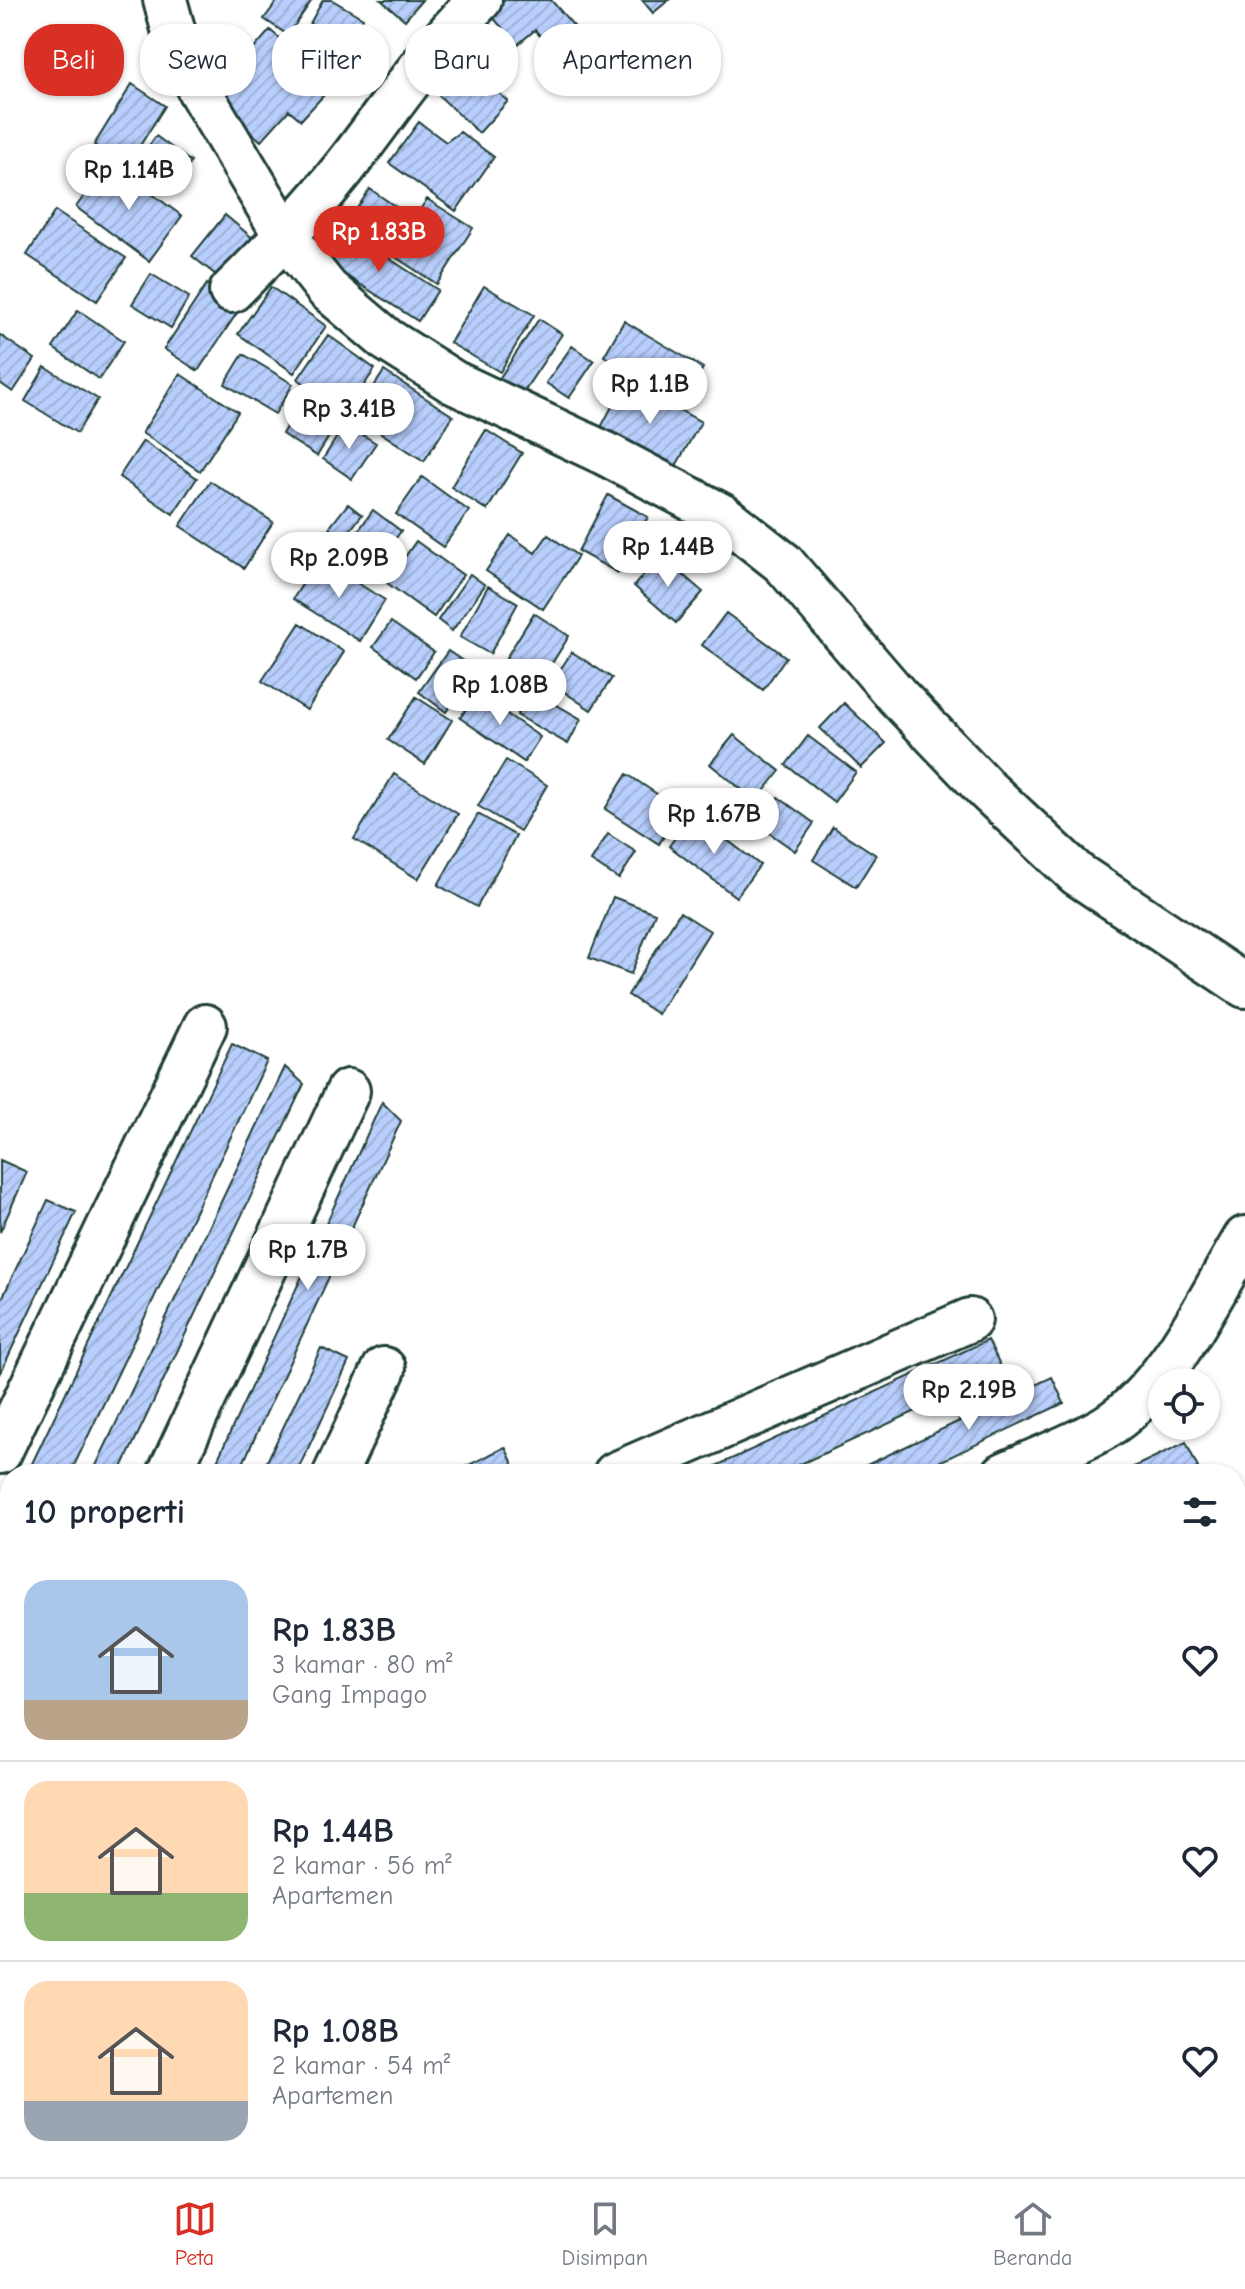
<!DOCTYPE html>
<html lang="id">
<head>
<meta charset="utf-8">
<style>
	body { margin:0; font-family:"Comic Neue",sans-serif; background:#f2f2f3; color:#1f2937; height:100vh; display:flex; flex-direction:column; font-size:30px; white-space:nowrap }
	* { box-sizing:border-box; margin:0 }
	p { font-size:26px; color:#747a83 }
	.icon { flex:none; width:44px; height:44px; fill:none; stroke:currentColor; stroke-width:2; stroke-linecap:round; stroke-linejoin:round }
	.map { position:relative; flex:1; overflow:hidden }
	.panel { position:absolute; left:0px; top:1464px; width:1246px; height:714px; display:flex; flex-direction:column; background:#fff; border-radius:32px 32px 0 0; box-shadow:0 2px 6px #0004 }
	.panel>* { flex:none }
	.hud { position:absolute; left:24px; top:24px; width:800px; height:72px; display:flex; gap:16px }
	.tools { position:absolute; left:1148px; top:1368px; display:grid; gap:16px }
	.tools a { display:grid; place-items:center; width:72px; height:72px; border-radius:50%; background:#fff; box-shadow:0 2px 6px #0004; font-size:40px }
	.price { position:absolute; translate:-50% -68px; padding:0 18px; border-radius:28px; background:#fff; color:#222; font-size:26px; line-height:52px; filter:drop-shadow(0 2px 4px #0008) }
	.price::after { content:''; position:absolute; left:50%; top:48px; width:24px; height:18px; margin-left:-12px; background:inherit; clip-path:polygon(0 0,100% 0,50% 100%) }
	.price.current { background:#d93025; color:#fff }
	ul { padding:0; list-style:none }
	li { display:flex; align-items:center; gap:24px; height:200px; padding:0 24px }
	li+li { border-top:2px solid #e0e1e3 }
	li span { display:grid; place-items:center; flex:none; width:224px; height:160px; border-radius:24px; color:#555 }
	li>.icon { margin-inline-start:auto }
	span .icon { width:96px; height:96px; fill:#fffc; stroke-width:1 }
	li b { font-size:34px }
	h2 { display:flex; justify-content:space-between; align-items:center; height:96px; padding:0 24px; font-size:34px }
	.tag { padding:0 28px; border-radius:32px; background:#fff; box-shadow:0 2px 6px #0004; font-size:28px; line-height:72px }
	.tag.current { background:#d93025; color:#fff }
	.tab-bar { display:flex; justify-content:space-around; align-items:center; height:112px; border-top:2px solid #e0e1e3; background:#fff; font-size:22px; color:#747a83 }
	.tab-bar a { display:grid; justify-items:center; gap:4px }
	.tab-bar .current { color:#d93025 }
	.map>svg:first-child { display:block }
	.building { fill:url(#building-hatch); stroke:#1f3d34; stroke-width:2 }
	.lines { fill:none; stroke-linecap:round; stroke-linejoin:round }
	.minor-casing { stroke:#1f3d34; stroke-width:48 }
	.minor { stroke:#fff; stroke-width:42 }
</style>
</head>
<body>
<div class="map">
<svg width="1245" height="2177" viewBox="0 0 1245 2177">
	<defs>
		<pattern id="building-hatch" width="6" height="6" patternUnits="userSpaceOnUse" patternTransform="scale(2)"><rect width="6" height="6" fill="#b8cefd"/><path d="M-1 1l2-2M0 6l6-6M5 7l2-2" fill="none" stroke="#9eb2d9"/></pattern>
	</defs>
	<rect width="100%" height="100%" fill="#fff"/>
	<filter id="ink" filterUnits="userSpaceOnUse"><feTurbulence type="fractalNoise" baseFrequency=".0125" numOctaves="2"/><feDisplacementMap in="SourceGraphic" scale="16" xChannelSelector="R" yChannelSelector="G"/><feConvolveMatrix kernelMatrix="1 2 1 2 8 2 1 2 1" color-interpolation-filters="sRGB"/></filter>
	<g filter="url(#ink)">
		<path class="building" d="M278,0H312L288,35L264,19Z
			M323,0H332L363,18L341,58L303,36Z
			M381,0H422L405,20Z
			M493,0H551L579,32L555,53L535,30L517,45L484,7Z
			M642,0H669L653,13Z
			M482,16L514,50L488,73L457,40Z
			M270,30L333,85L301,120L289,110L261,141L212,98Z
			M464,61L508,101L479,133L435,92Z
			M132,84L165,106L127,166L94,145Z
			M419,122L446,142L460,132L494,157L456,211L389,163Z
			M156,136L191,162L173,187L138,161Z
			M109,162L182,216L149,261L76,207Z
			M370,189L414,219L427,199L473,228L437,284L346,225Z
			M55,211L126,258L97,301L27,255Z
			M225,215L262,246L230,286L192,256Z
			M340,227L438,290L418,321L320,259Z
			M151,274L189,297L171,328L132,304Z
			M207,284L241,307L198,371L164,349Z
			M484,286L534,315L500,372L450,343Z
			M271,287L326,326L294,373L238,334Z
			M78,310L124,341L99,379L53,348Z
			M539,319L562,334L520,397L497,382Z
			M624,321L703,368L682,403L604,356Z
			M0,335L35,359L13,392L0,383Z
			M328,335L375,369L345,413L298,379Z
			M572,346L594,361L569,398L546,383Z
			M243,354L293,384L275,414L225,384Z
			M45,367L98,399L77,433L25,401Z
			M384,371L453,416L424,461L355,416Z
			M180,374L238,412L200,471L142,433Z
			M626,380L701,422L673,471L599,431Z
			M305,395L341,417L317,456L282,434Z
			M345,424L376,443L352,479L323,459Z
			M486,430L522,453L487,510L451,487Z
			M143,441L197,478L173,514L119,477Z
			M422,477L469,511L443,547L396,514Z
			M210,481L273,522L244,568L180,526Z
			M608,495L648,517L618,573L578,551Z
			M348,504L362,515L343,539L329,528Z
			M373,510L401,531L372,571L344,551Z
			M510,535L535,553L548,535L578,556L543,609L486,571Z
			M416,541L463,575L434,617L387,583Z
			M660,555L703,592L676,623L634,586Z
			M318,559L385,600L360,641L293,599Z
			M470,574L485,585L452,631L438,620Z
			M488,586L518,603L490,654L460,637Z
			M534,613L569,636L541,681L506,658Z
			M726,613L786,657L763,690L702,645Z
			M391,622L434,652L416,678L373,647Z
			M300,623L344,652L307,710L262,681Z
			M448,651L476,670L446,712L419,692Z
			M572,652L612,678L591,710L551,683Z
			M531,690L581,719L568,744L517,715Z
			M477,693L540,737L524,762L460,718Z
			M416,697L452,720L425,764L388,740Z
			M844,703L886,743L861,768L820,728Z
			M734,735L780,771L756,801L710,764Z
			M808,736L856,772L834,802L786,765Z
			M506,760L547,785L520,831L478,806Z
			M394,774L458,814L418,879L354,839Z
			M627,774L681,810L659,844L605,809Z
			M725,791L759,816L744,837L710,812Z
			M778,797L814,823L795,851L758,825Z
			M478,814L516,836L477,907L438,885Z
			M693,814L760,865L736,897L669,846Z
			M833,827L876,855L856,887L813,860Z
			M608,834L636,852L619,879L591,861Z
			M613,897L655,913L631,974L589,958Z
			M680,912L710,931L658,1014L628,995Z
			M232,1044L267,1061L70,1474H27Z
			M285,1067L304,1084L119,1474H92Z
			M382,1102L401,1121L238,1474H211Z
			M0,1160L27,1172L0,1232Z
			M48,1200L76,1212L0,1374V1303Z
			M988,1340L1003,1371L779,1474H699Z
			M321,1348L349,1361L296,1474H261Z
			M1052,1377L1064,1403L914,1474H848Z
			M1186,1442L1198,1468L1185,1474H1119Z
			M505,1447L518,1474H451Z
			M10,1510V1601L0,1622V1531Z
			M1245,1585V1622L1236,1626V1589Z
			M10,1647V1704L4,1716L0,1714V1668Z
			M1245,1656V1690L1236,1694V1660Z
			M1245,1759V1791L1236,1795V1763Z
			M10,1803V1836L0,1841V1808Z
			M1245,1819V1850L1236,1854V1823Z
			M10,1861V1885L0,1890V1866Z
			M1245,1926V1968L1236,1972V1930Z
			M1245,1993V2021L1236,2026V1997Z
			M10,1994V2030L0,2034V1999Z
			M10,2054V2083L0,2087V2058Z
			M1245,2102V2136L1236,2141V2106Z
			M10,2164V2168H60L41,2177H12L6,2166Z
			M1245,2167V2177H1224Z
			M120,2168H194L175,2177H101Z
			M361,2168H426L406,2177H342Z
			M484,2168H550L531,2177H464Z
			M725,2168H793L773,2177H706Z
			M863,2168H912L916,2177H843Z
			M1103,2168H1177L1158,2177H1083Z"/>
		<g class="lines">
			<g class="minor-casing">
				<path id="minor" d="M165,0L175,36L199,90L286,237L327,289L387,340L453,382L606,454L723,516L783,563L897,696L987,790L1077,874L1245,986
					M231,291C274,249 315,206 352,158C393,104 431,48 480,0
					M0,1452L205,1026
					M169,1474L348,1091
					M335,1474L384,1369
					M615,1474L970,1320
					M1004,1474C1037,1459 1073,1446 1104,1428C1166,1392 1209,1298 1245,1238
					M1236,1718L1245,1714
					M0,1737L10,1733
					M1236,1885L1245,1881
					M0,1936L10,1931
					M1236,2065L1245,2061
					M0,2122L10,2117
					M940,2168L944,2177
					M238,2177L258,2168
					M603,2177L623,2168
					M994,2177L1014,2168"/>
			</g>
			<use href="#minor" class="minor"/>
		</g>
	</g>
</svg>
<div class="tools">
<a><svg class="icon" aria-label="locate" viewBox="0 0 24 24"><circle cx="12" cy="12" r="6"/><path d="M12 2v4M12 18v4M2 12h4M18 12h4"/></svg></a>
</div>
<b class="price" style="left:129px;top:212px">Rp 1.14B</b>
<b class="price current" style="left:379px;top:274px">Rp 1.83B</b>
<b class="price" style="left:650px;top:426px">Rp 1.1B</b>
<b class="price" style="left:349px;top:451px">Rp 3.41B</b>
<b class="price" style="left:668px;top:589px">Rp 1.44B</b>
<b class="price" style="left:339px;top:600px">Rp 2.09B</b>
<b class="price" style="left:500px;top:727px">Rp 1.08B</b>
<b class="price" style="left:714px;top:856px">Rp 1.67B</b>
<b class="price" style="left:308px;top:1292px">Rp 1.7B</b>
<b class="price" style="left:969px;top:1432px">Rp 2.19B</b>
<div class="hud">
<a class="tag current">Beli</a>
<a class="tag">Sewa</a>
<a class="tag">Filter</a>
<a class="tag">Baru</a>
<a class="tag">Apartemen</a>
</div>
<section class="panel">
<h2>10 properti<svg class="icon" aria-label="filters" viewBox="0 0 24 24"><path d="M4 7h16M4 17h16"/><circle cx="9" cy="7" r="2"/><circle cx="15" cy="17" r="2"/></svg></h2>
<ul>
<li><span style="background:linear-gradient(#a9c7e8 75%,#b9a48a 0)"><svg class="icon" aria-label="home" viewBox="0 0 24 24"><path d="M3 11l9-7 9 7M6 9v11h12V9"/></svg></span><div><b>Rp 1.83B</b><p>3 kamar · 80 m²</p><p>Gang Impago</p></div><svg class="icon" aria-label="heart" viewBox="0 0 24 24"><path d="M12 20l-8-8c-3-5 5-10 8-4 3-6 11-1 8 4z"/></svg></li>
<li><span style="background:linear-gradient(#ffd9b3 70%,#8fb573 0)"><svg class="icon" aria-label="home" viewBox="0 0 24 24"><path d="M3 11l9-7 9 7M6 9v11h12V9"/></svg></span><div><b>Rp 1.44B</b><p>2 kamar · 56 m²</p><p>Apartemen</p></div><svg class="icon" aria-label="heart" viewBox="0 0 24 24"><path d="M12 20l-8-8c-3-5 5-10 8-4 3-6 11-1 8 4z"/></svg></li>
<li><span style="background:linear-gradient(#ffd9b3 75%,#9aa5b1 0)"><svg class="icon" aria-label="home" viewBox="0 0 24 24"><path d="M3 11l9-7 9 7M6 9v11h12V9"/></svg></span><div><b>Rp 1.08B</b><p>2 kamar · 54 m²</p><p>Apartemen</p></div><svg class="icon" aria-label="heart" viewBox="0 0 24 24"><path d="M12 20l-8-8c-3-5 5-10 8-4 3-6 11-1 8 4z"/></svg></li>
</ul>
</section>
</div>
<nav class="tab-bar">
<a class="current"><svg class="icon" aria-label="map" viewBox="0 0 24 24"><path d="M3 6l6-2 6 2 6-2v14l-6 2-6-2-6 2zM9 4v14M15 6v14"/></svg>Peta</a>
<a><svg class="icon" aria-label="saved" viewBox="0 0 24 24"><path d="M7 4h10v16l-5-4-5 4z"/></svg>Disimpan</a>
<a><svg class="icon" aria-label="home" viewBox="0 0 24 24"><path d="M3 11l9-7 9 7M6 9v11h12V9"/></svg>Beranda</a>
</nav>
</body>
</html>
